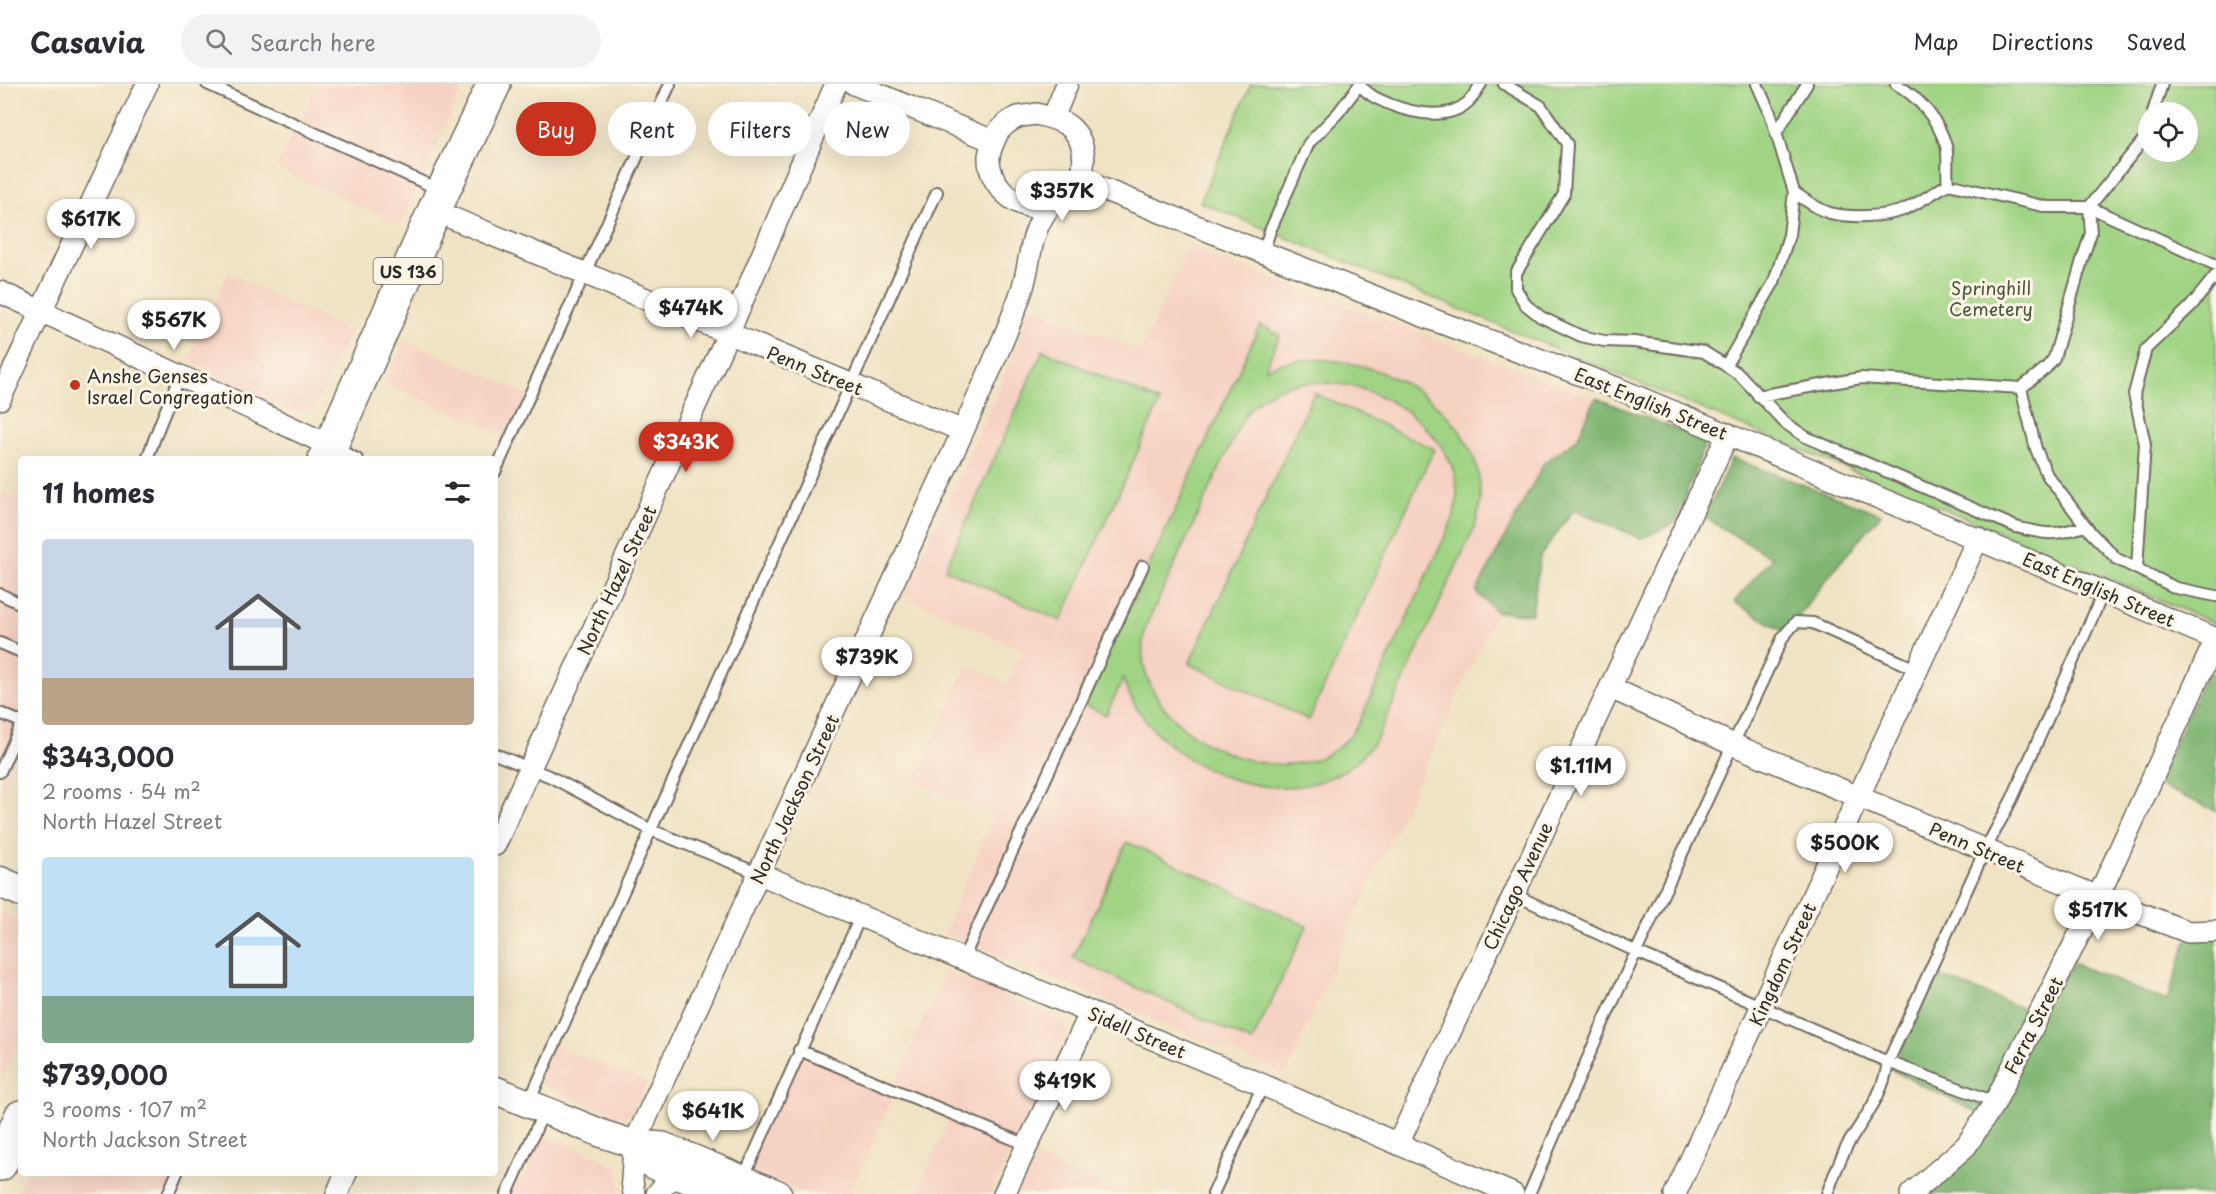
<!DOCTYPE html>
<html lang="en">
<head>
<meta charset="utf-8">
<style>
	body { margin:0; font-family:"Playpen Sans",sans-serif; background:#f2f2f3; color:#2b2b33; height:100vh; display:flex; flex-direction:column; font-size:22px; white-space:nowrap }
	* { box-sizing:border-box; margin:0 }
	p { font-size:20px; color:#7c7c81 }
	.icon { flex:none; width:33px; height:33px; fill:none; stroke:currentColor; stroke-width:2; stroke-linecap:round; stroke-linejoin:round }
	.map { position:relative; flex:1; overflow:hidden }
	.panel { position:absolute; left:18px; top:372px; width:480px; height:720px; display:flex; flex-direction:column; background:#fff; border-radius:6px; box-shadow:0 6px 24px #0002 }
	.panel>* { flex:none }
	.hud { position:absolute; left:516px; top:18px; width:570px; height:54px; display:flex; gap:12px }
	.tools { position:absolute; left:2138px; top:18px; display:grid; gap:12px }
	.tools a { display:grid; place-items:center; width:60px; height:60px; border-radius:50%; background:#fff; box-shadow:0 6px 24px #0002; font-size:30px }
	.price { position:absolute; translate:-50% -51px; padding:0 14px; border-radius:21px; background:#fff; color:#222; font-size:20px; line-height:39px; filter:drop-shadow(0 2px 3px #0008) }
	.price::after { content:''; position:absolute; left:50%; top:36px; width:18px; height:14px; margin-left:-9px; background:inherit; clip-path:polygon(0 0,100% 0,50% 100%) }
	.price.active { background:#c8321e; color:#fff }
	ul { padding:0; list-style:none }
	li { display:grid; align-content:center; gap:12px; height:318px; padding:0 24px }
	li span { display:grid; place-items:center; height:186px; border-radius:6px; color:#555 }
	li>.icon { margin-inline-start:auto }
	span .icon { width:108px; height:108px; fill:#fffc; stroke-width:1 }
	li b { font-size:26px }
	h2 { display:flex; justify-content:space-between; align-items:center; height:72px; padding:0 24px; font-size:26px }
	.chip { padding:0 21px; border-radius:27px; background:#fff; box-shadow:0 6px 24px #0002; font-size:21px; line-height:54px }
	.chip.active { background:#c8321e; color:#fff }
	header { display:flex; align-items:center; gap:36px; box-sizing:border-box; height:84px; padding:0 30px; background:#fff; border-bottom:2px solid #e1e1e2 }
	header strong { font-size:28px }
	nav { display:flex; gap:33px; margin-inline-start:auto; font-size:21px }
	.search { width:420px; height:54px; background:#f2f2f3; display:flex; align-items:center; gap:15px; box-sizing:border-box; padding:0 21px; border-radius:33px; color:#7c7c81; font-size:22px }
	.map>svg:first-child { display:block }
	.built { fill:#f6d2c3 }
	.green { fill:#a0d484; stroke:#668058; stroke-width:1.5; fill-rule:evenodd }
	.forest { fill:#80b672; stroke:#56704e; stroke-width:1.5 }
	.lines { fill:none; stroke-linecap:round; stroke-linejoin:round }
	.service-casing { stroke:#706b61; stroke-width:14 }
	.minor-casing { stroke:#706b61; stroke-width:24 }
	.tertiary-casing { stroke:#706b61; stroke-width:30 }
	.secondary-casing { stroke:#706b61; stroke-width:33 }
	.primary-casing { stroke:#706b61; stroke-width:36 }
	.service { stroke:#fff; stroke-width:10 }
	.minor { stroke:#fff; stroke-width:21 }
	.tertiary { stroke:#fff; stroke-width:27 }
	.secondary { stroke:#fff; stroke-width:30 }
	.primary { stroke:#fff; stroke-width:33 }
	.poi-dot { fill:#c8321e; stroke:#fcf5e5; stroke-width:2 }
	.labels { text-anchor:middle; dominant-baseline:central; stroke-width:6; stroke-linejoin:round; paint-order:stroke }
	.shield { fill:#fcf5e5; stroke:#6a6863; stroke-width:1.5 }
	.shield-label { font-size:16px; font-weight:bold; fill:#2b2b2b }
	.park-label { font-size:18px; fill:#485541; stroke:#fcf5e5 }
	.street-label { font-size:18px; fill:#2b2b2b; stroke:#fcf5e5 }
	.poi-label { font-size:18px; fill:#2b2b2b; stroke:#fcf5e5; text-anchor:start }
</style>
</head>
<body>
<header>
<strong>Casavia</strong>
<div class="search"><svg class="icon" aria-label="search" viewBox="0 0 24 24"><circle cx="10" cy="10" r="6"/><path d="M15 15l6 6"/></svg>Search here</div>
<nav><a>Map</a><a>Directions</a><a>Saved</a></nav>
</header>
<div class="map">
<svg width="2216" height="1110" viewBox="0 0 2216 1110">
	<rect width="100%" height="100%" fill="#fcf5e5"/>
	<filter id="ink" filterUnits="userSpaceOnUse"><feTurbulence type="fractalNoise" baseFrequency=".0167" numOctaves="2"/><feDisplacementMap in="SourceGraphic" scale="12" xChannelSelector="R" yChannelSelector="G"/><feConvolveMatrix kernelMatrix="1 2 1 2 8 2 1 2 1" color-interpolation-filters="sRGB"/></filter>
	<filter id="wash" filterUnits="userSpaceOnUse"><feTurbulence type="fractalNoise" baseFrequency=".008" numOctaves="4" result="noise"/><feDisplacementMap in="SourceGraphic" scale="24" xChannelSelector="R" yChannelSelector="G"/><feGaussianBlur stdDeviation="1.35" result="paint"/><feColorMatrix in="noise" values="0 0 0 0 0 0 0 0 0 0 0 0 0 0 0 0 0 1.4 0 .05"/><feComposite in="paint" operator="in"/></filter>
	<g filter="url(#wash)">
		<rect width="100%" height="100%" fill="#f0e3c4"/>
		<path class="built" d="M317,0H465L400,142L277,84Z
			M1188,163L1596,314L1348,848L1286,991L943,849L994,732L916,698L967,581L1007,599L1022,566L904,512L1000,302L1031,222L1141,267Z
			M228,189L350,247L318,317L310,328L295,329L187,277Z
			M404,256L530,311L511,354L384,299Z
			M0,407L21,417V665L0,711Z
			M0,827L21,836V954L0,1000Z
			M945,887L1067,938V953L990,1110H916L951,1030L896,1007L850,1110H807L747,1085L799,966L893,1005Z
			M553,961L647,998L631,1030L622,1034L537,998Z
			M535,1047L619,1082V1110H507Z
			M1035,1072L1123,1110H1018Z
			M26,1089H163L175,1094L168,1110H17Z"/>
		<path class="green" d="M1251,0H2216V540L1983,441L1200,118ZM2148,28H2187V68H2148Z
			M1260,241L1280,251L1265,285C1358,247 1510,330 1475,442L1378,652C1315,751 1155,692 1123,595L1106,631L1085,621ZM1302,299C1323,298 1343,299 1362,305C1415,322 1475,376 1452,437L1359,638C1307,736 1111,647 1147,540L1242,336C1255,315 1277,301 1302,299Z
			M1043,266L1160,318L1061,537L945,485Z
			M1314,309L1434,365L1309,636L1189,580Z
			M1127,758L1307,842L1252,958L1073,874Z"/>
		<path class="forest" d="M1596,314L1706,357L1675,439L1641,455L1574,425L1540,473L1532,530L1497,528L1476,508L1544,379L1577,355Z
			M1732,374L1881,430L1832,488L1786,549L1734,518L1772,474L1704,433Z
			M2216,588V727L2156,700L2206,591Z
			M2216,851V1110H1921L1991,1036L1892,986L1935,890L2034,929L2074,880L2167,917L2187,857Z"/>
	</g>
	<g filter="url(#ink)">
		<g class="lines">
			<g class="service-casing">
				<path id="service" d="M207,0L440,106
					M1504,0L1541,22L1567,60L1564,110L1516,189V205L1526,221L1541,233L1581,252L1604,257L1634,258L1704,268L1739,290L1785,339L1806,353L2016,443C2048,451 2053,452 2085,442
					M1896,0C1919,13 1939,37 1946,62C1949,74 1946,88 1948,100
					M1359,1C1365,6 1371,12 1378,15C1402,27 1444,39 1467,19C1473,14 1477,6 1481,0
					M2153,28L2162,0
					M1776,49L1807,0
					M1794,108C1805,116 1817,125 1830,129C1849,134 1885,133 1903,126C1919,119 1933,109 1948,100L2047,123H2089L2216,181
					M1263,168L1270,147L1309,59L1338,29L1360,0
					M1726,281L1774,198L1789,151L1794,108L1770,29L1757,0
					M2021,304L2036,365L2047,391L2092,450L2117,475L2176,504L2216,512
					M1758,312L1861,294L2021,304L2046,284L2054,274L2083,173L2091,149L2089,123L2145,54L2148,44
					M333,363L357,375
					M147,375L160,340L180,292
					M495,388L670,0
					M2137,484L2145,360L2134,310L2146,265L2191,222L2216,191
					M0,510L21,520
					M0,559L21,568
					M0,629L21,638
					M495,670L551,693L651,746L760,790
					M0,688L21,641
					M1513,810L1637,868L1888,978L1995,1018
					M963,875L1143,482
					M799,966L1027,1061
					M528,1020L937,108
					M743,1095L861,831
					M168,1110L177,1089
					M507,1110L544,1027
					M1213,1110L1263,1001
					M1529,1110L1603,939L1783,553L1796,538L1813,539L1918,586
					M1827,1110C1833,1094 1839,1077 1847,1062C1864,1033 1883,1013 1888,978L1985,766L2012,715L2104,507"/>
			</g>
			<g class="minor-casing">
				<path id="minor" d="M854,0L993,57
					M1036,30C1048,33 1060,35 1070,43C1088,59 1087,87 1074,106C1069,112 1062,116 1055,119C1026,135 987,104 989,72C990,65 994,57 997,50C1001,43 1010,36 1018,33C1023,32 1030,31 1036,30Z
					M1053,34L1067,0
					M1080,96L1431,235L1614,303L2216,555
					M435,127L963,347
					M0,208L331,362
					M0,315L147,0
					M1611,604L1734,661L2098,813L2188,848L2216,847
					M495,761L728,250L836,0
					M760,790L1263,1001L1513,1110
					M1398,1060L1728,350
					M337,1110L346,1089
					M634,1110L632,1096L634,1060L963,347C983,301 1006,254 1022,206C1032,174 1028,152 1049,123
					M657,1110L666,1099L679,1092
					M1004,1110L1091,928
					M1675,1110L1978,454
					M1911,1110L1966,1062L1995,1018L2098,813L2216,555"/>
			</g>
			<g class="tertiary-casing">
				<path id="tertiary" d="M495,1006L603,1050L634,1060L663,1062L778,1110
					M634,1060L653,1081L723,1110"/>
			</g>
			<g class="secondary-casing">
				<path id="secondary" d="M0,798L21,807"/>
			</g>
			<g class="primary-casing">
				<path id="primary" d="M325,375L443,107L494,0
					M0,1080L21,1033"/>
			</g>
			<use href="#service" class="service"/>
			<use href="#minor" class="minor"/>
			<use href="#tertiary" class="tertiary"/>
			<use href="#secondary" class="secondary"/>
			<use href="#primary" class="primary"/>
		</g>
	</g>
	<circle class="poi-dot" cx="75" cy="301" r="6"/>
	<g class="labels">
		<rect class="shield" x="373.5" y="174" width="69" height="26" rx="4.5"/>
		<g class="shield-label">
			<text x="408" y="187">US 136</text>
		</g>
		<g class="park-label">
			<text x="1991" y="203">Springhill<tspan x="1991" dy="21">Cemetery</tspan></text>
		</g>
		<g class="street-label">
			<text transform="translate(815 286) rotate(22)">Penn Street</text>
			<text transform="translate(1651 319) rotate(22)">East English Street</text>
			<text transform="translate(616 496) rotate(-65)">North Hazel Street</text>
			<text transform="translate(2099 505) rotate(23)">East English Street</text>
			<text transform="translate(794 715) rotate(-65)">North Jackson Street</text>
			<text transform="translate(1977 763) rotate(23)">Penn Street</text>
			<text transform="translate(1517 802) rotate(-65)">Chicago Avenue</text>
			<text transform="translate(1782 880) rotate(-65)">Kingdom Street</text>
			<text transform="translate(2033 941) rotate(-63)">Ferra Street</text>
			<text transform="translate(1137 948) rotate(23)">Sidell Street</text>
		</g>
		<g class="poi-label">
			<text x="87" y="291">Anshe Genses<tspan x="87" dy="21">Israel Congregation</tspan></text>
		</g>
	</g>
</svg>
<div class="tools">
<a><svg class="icon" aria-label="locate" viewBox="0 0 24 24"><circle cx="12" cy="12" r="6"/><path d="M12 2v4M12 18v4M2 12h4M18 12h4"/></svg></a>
</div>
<b class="price" style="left:1062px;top:138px">$357K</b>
<b class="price" style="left:91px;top:166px">$617K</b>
<b class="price" style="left:691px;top:255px">$474K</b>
<b class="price" style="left:174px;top:267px">$567K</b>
<b class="price active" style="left:686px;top:389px">$343K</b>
<b class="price" style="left:867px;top:604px">$739K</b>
<b class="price" style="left:1581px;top:713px">$1.11M</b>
<b class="price" style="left:1845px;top:790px">$500K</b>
<b class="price" style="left:2098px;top:857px">$517K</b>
<b class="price" style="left:1065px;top:1028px">$419K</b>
<b class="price" style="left:713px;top:1058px">$641K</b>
<div class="hud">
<a class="chip active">Buy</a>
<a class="chip">Rent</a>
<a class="chip">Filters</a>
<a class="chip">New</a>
</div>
<section class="panel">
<h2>11 homes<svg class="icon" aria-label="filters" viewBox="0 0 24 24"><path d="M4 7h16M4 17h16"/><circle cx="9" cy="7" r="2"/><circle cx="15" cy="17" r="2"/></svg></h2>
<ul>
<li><span style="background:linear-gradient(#c9d6e8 75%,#b9a48a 0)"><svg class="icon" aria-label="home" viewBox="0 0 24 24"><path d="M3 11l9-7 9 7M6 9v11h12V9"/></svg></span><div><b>$343,000</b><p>2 rooms · 54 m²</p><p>North Hazel Street</p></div></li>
<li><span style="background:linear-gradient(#bfe0f5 75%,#7fa58c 0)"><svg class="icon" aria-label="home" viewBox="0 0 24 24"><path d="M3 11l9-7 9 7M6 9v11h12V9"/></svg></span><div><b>$739,000</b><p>3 rooms · 107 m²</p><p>North Jackson Street</p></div></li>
</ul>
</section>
</div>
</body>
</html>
